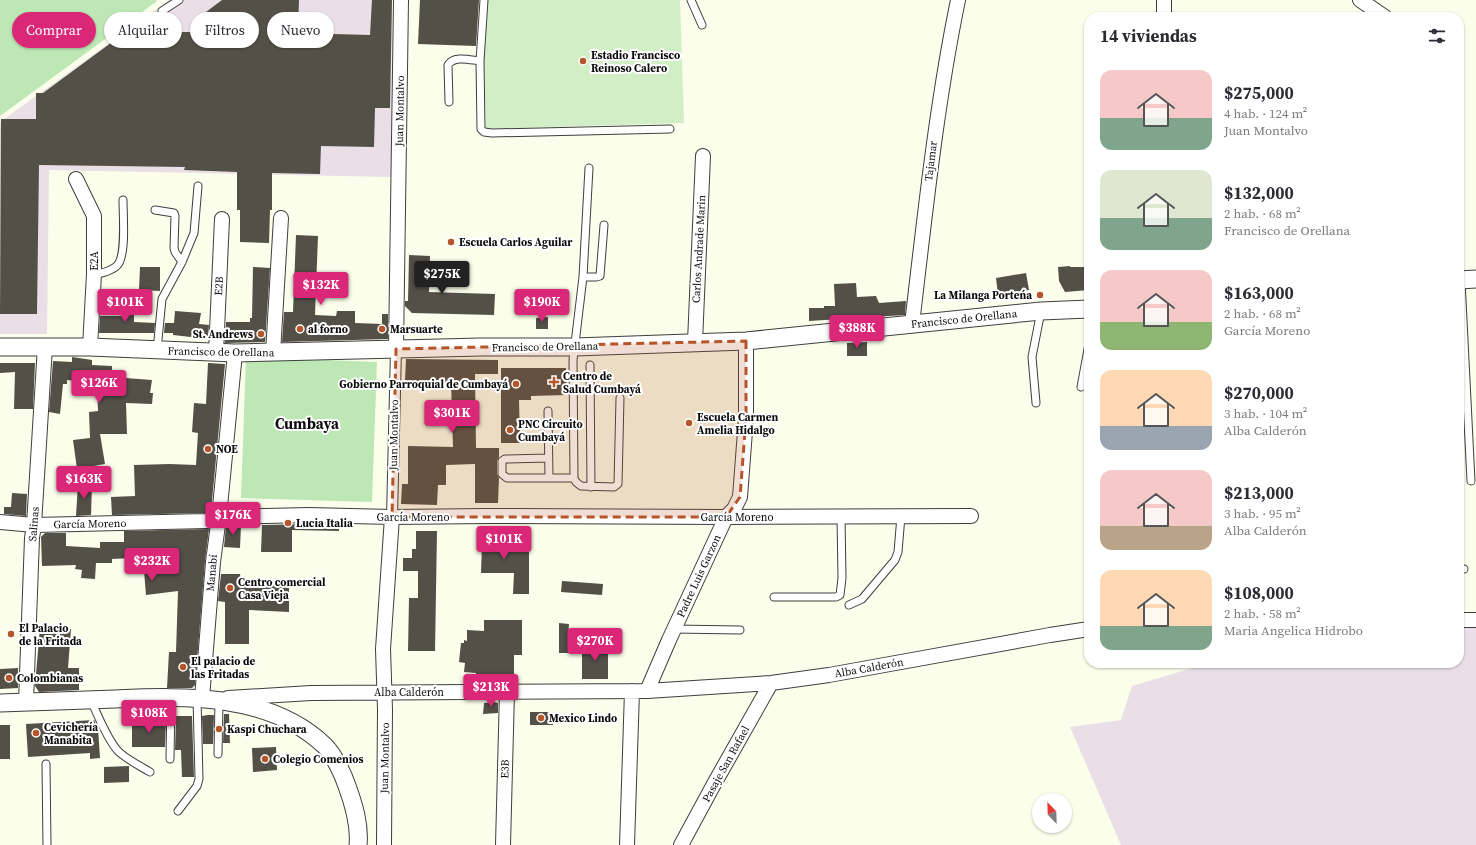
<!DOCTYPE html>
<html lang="es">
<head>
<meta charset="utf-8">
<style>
	body { margin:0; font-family:"Source Serif 4",serif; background:#f2f2f3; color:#2b2b33; height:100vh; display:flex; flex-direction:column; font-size:15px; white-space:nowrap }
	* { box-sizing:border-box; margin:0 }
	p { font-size:13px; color:#7c7c81 }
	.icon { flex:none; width:22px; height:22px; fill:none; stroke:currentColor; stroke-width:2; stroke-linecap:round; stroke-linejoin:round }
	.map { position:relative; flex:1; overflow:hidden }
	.side { position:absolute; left:1084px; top:12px; width:380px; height:656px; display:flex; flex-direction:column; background:#fff; border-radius:16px; box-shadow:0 1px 3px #0004 }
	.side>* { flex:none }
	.top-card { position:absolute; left:12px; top:12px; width:380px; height:36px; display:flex; gap:8px }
	.needle { width:26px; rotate:337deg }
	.buttons { position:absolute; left:1032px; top:793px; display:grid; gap:8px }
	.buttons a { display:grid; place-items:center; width:40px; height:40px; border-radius:50%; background:#fff; box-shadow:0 1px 3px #0004; font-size:20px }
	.price { position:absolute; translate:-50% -34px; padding:0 9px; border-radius:4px; background:#db2777; color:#fff; font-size:13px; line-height:26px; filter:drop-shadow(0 1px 2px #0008) }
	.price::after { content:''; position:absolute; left:50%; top:24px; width:12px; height:9px; margin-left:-6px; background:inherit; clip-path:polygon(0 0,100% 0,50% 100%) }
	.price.selected { background:#222; color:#fff }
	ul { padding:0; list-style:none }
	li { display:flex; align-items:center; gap:12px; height:100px; padding:0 16px }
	li span { display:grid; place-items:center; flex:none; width:112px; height:80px; border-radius:12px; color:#555 }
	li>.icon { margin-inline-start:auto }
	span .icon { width:48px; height:48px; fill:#fffc; stroke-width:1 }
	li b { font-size:17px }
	h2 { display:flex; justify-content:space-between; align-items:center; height:48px; padding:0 16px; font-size:17px }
	.tag { padding:0 14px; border-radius:18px; background:#fff; box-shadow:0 1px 3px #0004; font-size:14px; line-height:36px }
	.tag.selected { background:#db2777; color:#fff }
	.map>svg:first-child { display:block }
	.industrial { fill:#eadfe7 }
	.green { fill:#bde7b5 }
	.pitch { fill:#d2eec7 }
	.building { fill:#535048 }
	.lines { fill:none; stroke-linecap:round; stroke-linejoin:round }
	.service-casing { stroke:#3e3e3e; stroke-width:9 }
	.pedestrian-casing { stroke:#3e3e3e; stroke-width:12 }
	.minor-casing { stroke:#3e3e3e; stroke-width:16 }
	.tertiary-casing { stroke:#3e3e3e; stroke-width:19 }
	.service { stroke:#fff; stroke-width:7 }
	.pedestrian { stroke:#fff; stroke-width:10 }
	.minor { stroke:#fff; stroke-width:14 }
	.tertiary { stroke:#fff; stroke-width:17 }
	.marked { fill:#b55529; fill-opacity:0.2; stroke:#b55529; stroke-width:3; stroke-dasharray:8 5; stroke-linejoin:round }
	.poi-dot { fill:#b55529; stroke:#fff; stroke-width:1.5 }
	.labels { text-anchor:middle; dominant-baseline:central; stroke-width:4; stroke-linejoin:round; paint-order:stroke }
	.poi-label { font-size:11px; font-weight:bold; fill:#0b0b0b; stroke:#fff; text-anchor:start }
	.street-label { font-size:11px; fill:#0b0b0b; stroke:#fff }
	.district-label { font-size:15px; font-weight:bold; fill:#0b0b0b; stroke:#fff }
</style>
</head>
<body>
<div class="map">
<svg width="1476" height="845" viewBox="0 0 1476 845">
	<rect width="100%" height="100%" fill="#fbfeea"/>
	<path class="industrial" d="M169,0H392L391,177L49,170L47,334H0V122Z
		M1459,627H1476V845H1121L1070,727L1121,720L1132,686L1209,663H1459Z"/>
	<path class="green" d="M0,0H156L157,1L0,116Z
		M246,357L377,362L372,502L241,498Z"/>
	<path class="pitch" d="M482,0H680L684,123L486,129Z"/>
	<path class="building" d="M222,0H299L298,33L370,35L372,0H392L390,108H375L374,147L321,146L320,174L272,173V210H270L269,243L240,242V210H237V172L184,170L185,167L39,165L37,314H0L1,119H36V93H43L142,20L155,32H206V12Z
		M420,0H479L476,46L418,44Z
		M296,235L318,236L315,315L336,316L337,311H355V323L382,324V314H388V339L282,342L284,312H293Z
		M409,255L430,256L429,292L495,294L494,315L412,313L405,306V301H408Z
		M1070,266V267H1089V290L1065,292L1059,281L1058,267Z
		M140,267H160V291L139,290Z
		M253,267L270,268L265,342L225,343L226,322H250V318H252Z
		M1026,273L1029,290L998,295L996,278Z
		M856,283L857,297L876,296L879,303L906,301L905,315L809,321V308H824V306H835L834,284Z
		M124,302H134V322L155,323L154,333H99L100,316H124Z
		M175,311L201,313L199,324L209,325L208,339L173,335V333H164L165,323H174Z
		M548,317V329H536V318Z
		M867,342V356H847V343Z
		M72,357L92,360V365L112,366V377L152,380L150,393H153L152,404L126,403L127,434H100L105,464L77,469L73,440L90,438L89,412L98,411L97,385H93V383L67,380V384H63L60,414L49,412L53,361L72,362Z
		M406,359L498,360V374H475L476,448H499V457L497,461V474L499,478L498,503H475V464L446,465V485H438L437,505L401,504L402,484H408V446L453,447L451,382L405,381Z
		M0,363H35L33,409H14L15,372L0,373Z
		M208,363L225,364L211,511L205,513L112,515L111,497L135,496L134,465L170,464L196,465L198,433L192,432L194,403L206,404Z
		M501,368H566L567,395L531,396V400H519L520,443H501Z
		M78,484L92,485L91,515L76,516Z
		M12,493L27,494L26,516L4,514V507H11Z
		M309,524H339V531L292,530V552H261L262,525Z
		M226,525H241L240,548L224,547Z
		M478,527H499V552H529V594H513L514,573H481L482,542H478Z
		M209,529L205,561L195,685L192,688H167L169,652H176L178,591L146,595L144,571L178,566L177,549L133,550V558L112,559V563H96L95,579L81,578L82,570L75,569L76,565L42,566L41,537L45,533H66V546L100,548V542H124V531Z
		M416,531H437L435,651H408L409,598H418V571H403V558H412V549H416Z
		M221,574H240L241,582L289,583V612L249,610V644H225V602L218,601Z
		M562,581L603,584L602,595L561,592Z
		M484,620H522V655H514V682H476V673L464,672L465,663L459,662L461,643H464V640L467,641V630L484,631Z
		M559,623L569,624L568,639H574V653H559Z
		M40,627L71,629L68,668H79V690L39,692L35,686Z
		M582,646H608V679H582Z
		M18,668V688L0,689V669Z
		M494,702L498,703V713L483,714L484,703Z
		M530,712H553V725H530Z
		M224,714H229L230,743H223Z
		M208,715H214L213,744H203L202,716Z
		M176,716H192L194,777H182L181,750H175Z
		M94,720L98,728L100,758L90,759V753L28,757L26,724Z
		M166,721L165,747H132V722Z
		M0,725H10V759H0Z
		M276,747L277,770L253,772L252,748Z
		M129,766V782L104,783V767Z"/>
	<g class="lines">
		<g class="service-casing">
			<path id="service" d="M484,0L480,61L481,129L484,132L492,133L670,129
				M691,0L702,25
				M162,11L179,0
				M449,102L448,65C454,55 470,60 480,61
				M589,168L583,277L573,360L574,478L576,482L581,486L614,487L618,484L620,398
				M155,210L174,213L175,216L174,248L175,252L182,262
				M94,274C101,274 115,270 119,263C126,250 123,216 123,200
				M583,277H596L600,276L604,225
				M1461,280L1471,481
				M157,350L162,299L182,262L194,233L198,186
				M590,365L591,487
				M1081,387L1089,344
				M1036,403L1032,357L1041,311
				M548,411L549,478
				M548,458L505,459L502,461V474L507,478H574
				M1459,569H1464
				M774,597H836L840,595L842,578L841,517
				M849,605L862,599L895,560L898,552L901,516
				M674,629L740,630
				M91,700C97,714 108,741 119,752C128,760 140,766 150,772
				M218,754L219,701
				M170,759L171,697
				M46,764L47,845
				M178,811L197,786L199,779L197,698"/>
		</g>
		<g class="pedestrian-casing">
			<path id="pedestrian" d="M392,517L396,349"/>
		</g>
		<g class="minor-casing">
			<path id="minor" d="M1164,0V17
				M1360,0L1385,17
				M76,179L94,216V274L90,347
				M912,324C925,215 936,107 958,0
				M695,342L703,156
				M396,349L401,0
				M216,353L222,219
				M273,353L281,218
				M0,522L34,525L206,521L219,517L309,515L392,517L487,516L726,517L971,516
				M1459,620H1476
				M647,691L669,640L726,517L734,509L740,497L746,418V341
				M202,698L213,562L219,517L235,353
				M228,698L311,693L647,691L771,683L829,675L1050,635L1089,629
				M26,702L32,538L34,525L45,346
				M384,845L385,710L383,649L392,517
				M503,845L507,692
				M627,845L632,691
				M681,845L714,784L771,683"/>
		</g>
		<g class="tertiary-casing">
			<path id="tertiary" d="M1459,280L1476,279
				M0,347H90L235,353L481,347H575L746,341L1041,311L1089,309
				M0,703C38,702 77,700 115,699C186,696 270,693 325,746C334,755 343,774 347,786C354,805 360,825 358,845"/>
		</g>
		<use href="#service" class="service"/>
		<use href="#pedestrian" class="pedestrian"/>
		<use href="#minor" class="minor"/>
		<use href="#tertiary" class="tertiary"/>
	</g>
	<path class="marked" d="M746,341V418L740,497L726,517H392L396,349Z"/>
	<g class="poi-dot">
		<circle cx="583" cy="61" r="4"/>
		<circle cx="451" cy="242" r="4"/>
		<circle cx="1040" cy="295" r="4"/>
		<circle cx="300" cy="329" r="4"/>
		<circle cx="382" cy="329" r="4"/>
		<circle cx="261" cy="334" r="4"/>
		<path d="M552 376h4v4h4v4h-4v4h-4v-4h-4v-4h4z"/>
		<circle cx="516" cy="384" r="4"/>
		<circle cx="689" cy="423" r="4"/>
		<circle cx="510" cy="430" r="4"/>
		<circle cx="208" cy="449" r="4"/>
		<circle cx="288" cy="523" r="4"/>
		<circle cx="230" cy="588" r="4"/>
		<circle cx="11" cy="634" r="4"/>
		<circle cx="183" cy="667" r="4"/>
		<circle cx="9" cy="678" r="4"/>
		<circle cx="541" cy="718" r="4"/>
		<circle cx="219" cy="729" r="4"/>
		<circle cx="36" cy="733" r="4"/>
		<circle cx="265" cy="759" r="4"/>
	</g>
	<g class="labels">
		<g class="poi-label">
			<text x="591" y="55">Estadio Francisco<tspan x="591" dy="13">Reinoso Calero</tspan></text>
			<text x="459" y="242">Escuela Carlos Aguilar</text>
			<text x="1032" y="295" text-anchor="end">La Milanga Porteńa</text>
			<text x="308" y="329">al forno</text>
			<text x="390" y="329">Marsuarte</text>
			<text x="253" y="334" text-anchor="end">St. Andrews</text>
			<text x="563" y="376">Centro de<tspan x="563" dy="13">Salud Cumbayá</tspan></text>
			<text x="508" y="384" text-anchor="end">Gobierno Parroquial de Cumbayá</text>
			<text x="697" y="417">Escuela Carmen<tspan x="697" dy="13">Amelia Hidalgo</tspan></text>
			<text x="518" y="424">PNC Circuito<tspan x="518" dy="13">Cumbayá</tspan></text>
			<text x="216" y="449">NOE</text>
			<text x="296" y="523">Lucia Italia</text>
			<text x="238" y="582">Centro comercial<tspan x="238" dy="13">Casa Vieja</tspan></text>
			<text x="19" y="628">El Palacio<tspan x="19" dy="13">de la Fritada</tspan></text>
			<text x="191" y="661">El palacio de<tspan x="191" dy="13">las Fritadas</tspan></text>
			<text x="17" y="678">Colombianas</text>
			<text x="549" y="718">Mexico Lindo</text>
			<text x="44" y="727">Cevichería<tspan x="44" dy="13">Manabita</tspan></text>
			<text x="227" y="729">Kaspi Chuchara</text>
			<text x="273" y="759">Colegio Comenios</text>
		</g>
		<g class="street-label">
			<text transform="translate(400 111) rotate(-89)">Juan Montalvo</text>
			<text transform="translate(931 161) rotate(-83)">Tajamar</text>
			<text transform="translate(699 249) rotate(-87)">Carlos Andrade Marin</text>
			<text transform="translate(94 261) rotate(-90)">E2A</text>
			<text transform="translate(219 286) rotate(-87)">E2B</text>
			<text transform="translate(964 319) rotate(-6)">Francisco de Orellana</text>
			<text transform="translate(545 347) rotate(-1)">Francisco de Orellana</text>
			<text transform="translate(221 352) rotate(1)">Francisco de Orellana</text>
			<text transform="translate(394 435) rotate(-89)">Juan Montalvo</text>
			<text x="413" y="517">García Moreno</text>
			<text x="737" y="517">García Moreno</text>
			<text transform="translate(34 524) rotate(-85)">Salinas</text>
			<text transform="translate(90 524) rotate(-1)">García Moreno</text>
			<text transform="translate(212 573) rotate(-85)">Manabí</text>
			<text transform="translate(699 576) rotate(-65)">Padre Luis Garzon</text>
			<text transform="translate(869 668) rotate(-10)">Alba Calderón</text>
			<text x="409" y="692">Alba Calderón</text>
			<text transform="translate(385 758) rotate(-89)">Juan Montalvo</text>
			<text transform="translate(726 764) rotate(-61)">Pasaje San Rafael</text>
			<text transform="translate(505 769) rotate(-88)">E3B</text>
		</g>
		<g class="district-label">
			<text x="307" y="423">Cumbaya</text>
		</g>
	</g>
</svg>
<div class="buttons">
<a><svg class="needle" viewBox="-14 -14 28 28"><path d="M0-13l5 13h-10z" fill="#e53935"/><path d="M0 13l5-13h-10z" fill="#7c7c81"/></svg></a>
</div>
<b class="price selected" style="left:442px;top:295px">$275K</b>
<b class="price" style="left:321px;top:306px">$132K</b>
<b class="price" style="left:125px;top:323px">$101K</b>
<b class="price" style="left:542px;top:323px">$190K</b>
<b class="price" style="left:857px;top:349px">$388K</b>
<b class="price" style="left:99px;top:404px">$126K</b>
<b class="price" style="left:452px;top:434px">$301K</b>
<b class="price" style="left:84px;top:500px">$163K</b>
<b class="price" style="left:233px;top:536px">$176K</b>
<b class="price" style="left:504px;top:560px">$101K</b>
<b class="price" style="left:152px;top:582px">$232K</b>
<b class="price" style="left:595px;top:662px">$270K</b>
<b class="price" style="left:491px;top:708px">$213K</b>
<b class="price" style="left:149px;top:734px">$108K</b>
<div class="top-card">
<a class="tag selected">Comprar</a>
<a class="tag">Alquilar</a>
<a class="tag">Filtros</a>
<a class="tag">Nuevo</a>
</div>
<section class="side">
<h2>14 viviendas<svg class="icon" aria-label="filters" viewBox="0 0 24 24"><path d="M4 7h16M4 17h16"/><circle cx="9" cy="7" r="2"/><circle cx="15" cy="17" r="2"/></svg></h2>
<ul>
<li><span style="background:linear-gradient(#f6c9c9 60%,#7fa58c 0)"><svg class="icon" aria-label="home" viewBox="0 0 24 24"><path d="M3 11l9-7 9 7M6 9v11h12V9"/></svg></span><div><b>$275,000</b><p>4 hab. · 124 m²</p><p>Juan Montalvo</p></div></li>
<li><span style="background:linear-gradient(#dfe7d0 60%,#7fa58c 0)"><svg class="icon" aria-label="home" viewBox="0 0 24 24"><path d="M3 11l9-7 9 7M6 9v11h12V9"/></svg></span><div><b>$132,000</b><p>2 hab. · 68 m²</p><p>Francisco de Orellana</p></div></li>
<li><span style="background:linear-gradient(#f6c9c9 65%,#8fb573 0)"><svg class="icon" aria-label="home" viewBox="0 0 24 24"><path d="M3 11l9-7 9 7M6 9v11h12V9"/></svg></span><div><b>$163,000</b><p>2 hab. · 68 m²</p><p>García Moreno</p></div></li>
<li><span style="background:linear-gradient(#ffd9b3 70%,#9aa5b1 0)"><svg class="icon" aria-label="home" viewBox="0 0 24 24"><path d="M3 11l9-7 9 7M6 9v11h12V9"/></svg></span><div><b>$270,000</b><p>3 hab. · 104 m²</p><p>Alba Calderón</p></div></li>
<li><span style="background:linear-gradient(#f6c9c9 70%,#b9a48a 0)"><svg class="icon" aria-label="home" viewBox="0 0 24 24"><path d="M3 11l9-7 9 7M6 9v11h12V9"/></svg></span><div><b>$213,000</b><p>3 hab. · 95 m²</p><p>Alba Calderón</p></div></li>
<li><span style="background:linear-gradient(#ffd9b3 70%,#7fa58c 0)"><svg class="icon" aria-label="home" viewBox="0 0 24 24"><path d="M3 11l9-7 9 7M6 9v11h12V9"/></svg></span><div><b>$108,000</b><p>2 hab. · 58 m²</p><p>Maria Angelica Hidrobo</p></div></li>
</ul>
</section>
</div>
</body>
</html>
